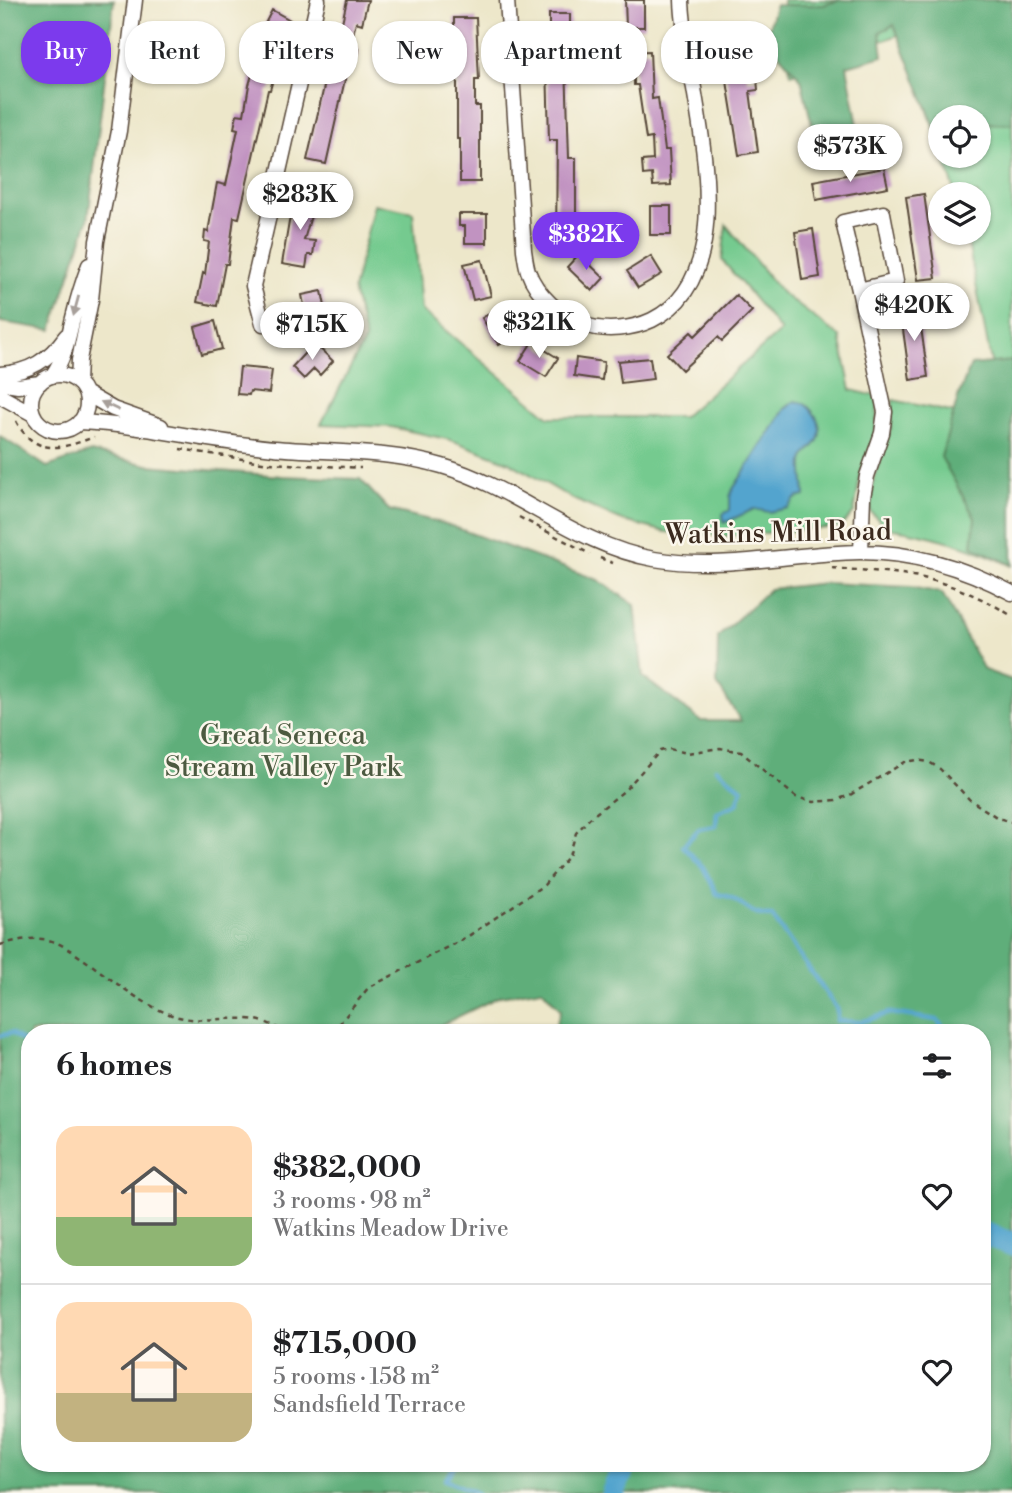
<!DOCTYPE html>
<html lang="en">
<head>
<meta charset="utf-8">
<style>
	body { margin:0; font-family:"Libre Bodoni",serif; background:#f6f6f6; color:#202124; height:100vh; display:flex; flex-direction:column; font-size:26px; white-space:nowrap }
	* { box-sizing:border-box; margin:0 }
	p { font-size:23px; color:#757577 }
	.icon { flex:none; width:38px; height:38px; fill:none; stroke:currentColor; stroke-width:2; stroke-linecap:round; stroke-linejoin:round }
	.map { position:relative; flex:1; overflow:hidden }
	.panel { position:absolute; left:21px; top:1024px; width:970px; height:448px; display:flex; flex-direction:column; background:#fff; border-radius:28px; box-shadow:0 2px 5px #0004 }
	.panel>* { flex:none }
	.top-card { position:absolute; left:21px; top:21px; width:971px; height:63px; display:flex; gap:14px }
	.controls { position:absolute; left:928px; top:105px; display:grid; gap:14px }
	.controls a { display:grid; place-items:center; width:63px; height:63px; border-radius:50%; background:#fff; box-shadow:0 2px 5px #0004; font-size:35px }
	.price { position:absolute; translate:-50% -60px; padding:0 16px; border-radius:24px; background:#fff; color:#222; font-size:23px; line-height:46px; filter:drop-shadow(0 2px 4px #0008) }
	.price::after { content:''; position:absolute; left:50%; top:42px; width:21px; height:16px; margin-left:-10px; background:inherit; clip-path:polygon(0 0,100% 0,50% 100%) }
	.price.selected { background:#7c3aed; color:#fff }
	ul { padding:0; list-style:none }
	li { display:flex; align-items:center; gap:21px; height:175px; padding:0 35px }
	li+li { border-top:2px solid #e0e0e0 }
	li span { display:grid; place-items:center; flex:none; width:196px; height:140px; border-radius:21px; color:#555 }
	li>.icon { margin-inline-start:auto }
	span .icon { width:84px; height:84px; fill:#fffc; stroke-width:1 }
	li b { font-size:30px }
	h2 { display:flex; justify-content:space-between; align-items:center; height:84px; padding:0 35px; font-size:30px }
	.pill { padding:0 24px; border-radius:28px; background:#fff; box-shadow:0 2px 5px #0004; font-size:24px; line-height:63px }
	.pill.selected { background:#7c3aed; color:#fff }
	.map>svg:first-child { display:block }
	.green { fill:#74ca8f; stroke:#587a56; stroke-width:2 }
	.forest { fill:#5fae7a; stroke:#4d6c4c; stroke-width:2; fill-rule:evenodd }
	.water { fill:#53a4ce; stroke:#476776; stroke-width:2 }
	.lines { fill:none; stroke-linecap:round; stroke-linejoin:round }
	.stream { stroke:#53a4ce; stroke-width:4.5 }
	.river { stroke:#53a4ce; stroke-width:24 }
	.building { fill:#c193c1 }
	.minor-casing { stroke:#564638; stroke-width:17 }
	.path { stroke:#564638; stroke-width:2.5; stroke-dasharray:5 5; stroke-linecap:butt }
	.minor { stroke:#fff; stroke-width:14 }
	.oneway { fill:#a79f9a }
	.labels { text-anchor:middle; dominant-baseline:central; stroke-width:5; stroke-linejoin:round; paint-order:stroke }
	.street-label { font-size:28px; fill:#3b2a1e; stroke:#fbf7ec }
	.park-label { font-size:28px; fill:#4c5a40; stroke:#fbf7ec }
</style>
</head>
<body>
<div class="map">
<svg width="1012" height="1493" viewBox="0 0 1012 1493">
	<rect width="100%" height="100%" fill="#fbf7ec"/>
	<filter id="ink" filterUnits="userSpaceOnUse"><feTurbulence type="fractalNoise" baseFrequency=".0143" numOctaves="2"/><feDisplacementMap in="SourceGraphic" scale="14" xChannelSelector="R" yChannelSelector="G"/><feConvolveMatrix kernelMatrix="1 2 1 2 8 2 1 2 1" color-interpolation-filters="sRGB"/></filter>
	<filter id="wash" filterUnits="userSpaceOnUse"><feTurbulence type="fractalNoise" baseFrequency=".00686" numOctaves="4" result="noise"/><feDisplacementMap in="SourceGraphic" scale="28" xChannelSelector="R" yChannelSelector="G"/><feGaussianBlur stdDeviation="1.57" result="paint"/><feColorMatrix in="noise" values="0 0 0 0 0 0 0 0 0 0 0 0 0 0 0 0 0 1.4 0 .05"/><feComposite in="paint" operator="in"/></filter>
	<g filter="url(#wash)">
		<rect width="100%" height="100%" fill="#ede7ca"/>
		<path class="green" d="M783,0H1012V566C971,546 931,534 886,528L870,511L874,478L891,428L893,400L1003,423L966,233H978V194H956L943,156H978V117H940V146L901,34L791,74L784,46Z
			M374,204L413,212L421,310L549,417H683L781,331L722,260L726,225L782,293L840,337L851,390L876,396L878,405L875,435L861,471L854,513L840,527L728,536L666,532L620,520L573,499L509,462L451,440L391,427L321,424L365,339L353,290Z"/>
		<path class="forest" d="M0,0H114L88,220L52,330L0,322Z
			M840,0H1012V124L978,123V117H940V140L894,25L880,32L883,56L847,66L861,142L818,150L801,79L766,39L775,5H823Z
			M1012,361V565L972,546L975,518L941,457L959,394L971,365Z
			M0,436L47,467L91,452L148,465L282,476L360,479L389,510L446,524L598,580L635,605L643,677L701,721H741L717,684L718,637L770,589L825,583L911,587L942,593L984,670L1012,680V1493H0ZM542,989L561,1010L553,1032H982V1463H30V1032H427L500,996Z"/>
		<path class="water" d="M795,401C810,402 825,424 818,440C814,448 804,452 803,462C802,473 805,485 805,496L796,498L788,508L769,512L754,509L724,523L723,514L730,510V497L733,489L785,409Z"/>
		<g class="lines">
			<path class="stream" d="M716,768L742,789L737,804L717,812L716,826L699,829L683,846L703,867L717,894C745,897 743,916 772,916L837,1009V1021L861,1022L890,1013L937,1020L947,1032
				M0,1036L11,1033L30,1046
				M457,1463L445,1480L477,1493"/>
			<path class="river" d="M982,1233L1012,1244
				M613,1493L625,1463"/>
		</g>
		<g id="blocks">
			<path class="building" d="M347,0H368L362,24L356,22L350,47L359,49L357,59L350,57L326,164L307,160L336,35L339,36Z
				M625,0H644V27H626Z
				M272,10L290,20L271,57L279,59L270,90H268L239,218L234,217L228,264H225L217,306L197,302L203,273L205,274L209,242L204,241L205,231L208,232L217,183L226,185L238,129L234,128L237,114L244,115L249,85L263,37L259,35Z
				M549,14H570V43H549Z
				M454,18H476L479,80H475V106H480V182H460V139H457V47H454Z
				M737,28L741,52L720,55L717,31Z
				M650,51L652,99L658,98L665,150H669L671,185L653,186L652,174L643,175L642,161L653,160L652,138L646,139L638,85H634V68H626V52Z
				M547,63H566L569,158H576V241H556L557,140H549Z
				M746,72L748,81L757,79L758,90L750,91L758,152L739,155L726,75Z
				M884,168L888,187L816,200L813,181Z
				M299,190L317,195L304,240L315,241L313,255H308L306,268L282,264L289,222Z
				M924,194L936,278L918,280L906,197Z
				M650,206H671V235H650Z
				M459,214H487V243H465V226H459Z
				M813,229L820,277L802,280L795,232Z
				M579,254L604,278L592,291L567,267Z
				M651,256L662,274L638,288L627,271Z
				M482,260L491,296L473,300L464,264Z
				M322,291L328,322L308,326L302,295Z
				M736,295L752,311L722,341L718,337L682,370L667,354L691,332L695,336Z
				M918,306L928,377L910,380L900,308Z
				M500,307L517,333L499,345L482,318Z
				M215,321L222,349L202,354L195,327Z
				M532,342L558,358L546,377L520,361Z
				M314,343L333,361L320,375L314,369L304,379L292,367Z
				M576,358L604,362L602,380L574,376Z
				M650,358L653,379L621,383L618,361Z
				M240,367L272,370L269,393L250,391L249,395L237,394Z"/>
		</g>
	</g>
	<g filter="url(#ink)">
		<use href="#blocks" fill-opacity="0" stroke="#564638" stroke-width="2"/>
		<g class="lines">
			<g class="minor-casing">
				<path id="minor" d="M507,0L524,250C525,257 526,265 528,271C536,294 561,317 585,325C605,332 633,329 652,320C753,270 684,85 682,0
					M859,290L843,222L883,213L896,281L859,290L885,412L882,433L867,476L863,497L861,552
					M263,324L253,286L318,0
					M0,374C30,372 49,360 66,336
					M31 403a28 28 0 1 1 56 0a28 28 0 1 1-56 0Z
					M52,376C66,356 68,337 74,314C78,297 83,281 89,265
					M0,383L18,386L40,383
					M78,383L79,360L91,300L97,241L119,131L135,0
					M85,393L113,409L161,426
					M0,396L33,414
					M79,422C145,425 209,442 274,448C330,453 387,450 442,466C518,488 575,545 654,559C723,571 791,553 860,552C914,552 965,568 1012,593"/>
			</g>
			<path class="path" d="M16,421C35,457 62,449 94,437
				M180,449L268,463L361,468
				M519,517L590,554
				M600,558L613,563
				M832,568C862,571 893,571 923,578C954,585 985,599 1012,616
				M0,945C14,941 27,938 42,939C59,940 75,954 89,963C115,982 144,1006 175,1016C211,1027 252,1007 283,1032
				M333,1032L368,988L467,937L544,885L569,856L576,833L590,818L625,790L660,751L669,749L687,753L720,748L741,752L796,797L814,802L836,800L850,795L905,762L917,760L929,762L940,769L970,800L998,818L1012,822"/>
			<use href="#minor" class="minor"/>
		</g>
		<defs><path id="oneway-solid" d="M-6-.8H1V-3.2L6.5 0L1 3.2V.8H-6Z" transform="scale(1.75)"/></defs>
		<g class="oneway">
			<use href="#oneway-solid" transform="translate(76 306) rotate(105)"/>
			<use href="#oneway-solid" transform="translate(110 406) rotate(-155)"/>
		</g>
	</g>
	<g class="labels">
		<g class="street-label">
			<text transform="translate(778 533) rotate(-1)">Watkins Mill Road</text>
		</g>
		<g class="park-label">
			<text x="283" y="735">Great Seneca<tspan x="283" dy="32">Stream Valley Park</tspan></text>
		</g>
	</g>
</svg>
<div class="controls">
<a><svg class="icon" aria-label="locate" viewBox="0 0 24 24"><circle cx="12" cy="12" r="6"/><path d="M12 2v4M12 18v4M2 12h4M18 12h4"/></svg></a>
<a><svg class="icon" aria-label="layers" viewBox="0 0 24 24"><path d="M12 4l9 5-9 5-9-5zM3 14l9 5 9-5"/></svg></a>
</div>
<b class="price" style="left:850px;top:184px">$573K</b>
<b class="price" style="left:300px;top:232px">$283K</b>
<b class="price selected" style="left:586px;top:272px">$382K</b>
<b class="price" style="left:914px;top:343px">$420K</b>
<b class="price" style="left:539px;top:360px">$321K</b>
<b class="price" style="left:312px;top:362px">$715K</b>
<div class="top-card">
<a class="pill selected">Buy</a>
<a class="pill">Rent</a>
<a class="pill">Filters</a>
<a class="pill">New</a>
<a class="pill">Apartment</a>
<a class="pill">House</a>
</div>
<section class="panel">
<h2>6 homes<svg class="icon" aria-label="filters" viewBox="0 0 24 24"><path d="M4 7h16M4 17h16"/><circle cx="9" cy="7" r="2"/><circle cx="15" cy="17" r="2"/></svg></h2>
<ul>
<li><span style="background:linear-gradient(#ffd9b3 65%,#8fb573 0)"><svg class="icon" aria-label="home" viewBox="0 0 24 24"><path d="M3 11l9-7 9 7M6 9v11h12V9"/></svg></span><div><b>$382,000</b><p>3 rooms · 98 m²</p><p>Watkins Meadow Drive</p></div><svg class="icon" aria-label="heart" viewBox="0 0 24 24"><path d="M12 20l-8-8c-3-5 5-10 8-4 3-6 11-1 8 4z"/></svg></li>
<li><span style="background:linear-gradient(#ffd9b3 65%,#c2b280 0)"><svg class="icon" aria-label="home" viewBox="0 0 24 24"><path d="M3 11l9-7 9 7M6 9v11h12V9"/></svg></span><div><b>$715,000</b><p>5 rooms · 158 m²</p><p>Sandsfield Terrace</p></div><svg class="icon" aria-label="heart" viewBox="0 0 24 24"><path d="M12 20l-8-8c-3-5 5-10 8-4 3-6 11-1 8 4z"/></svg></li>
</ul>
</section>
</div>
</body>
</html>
